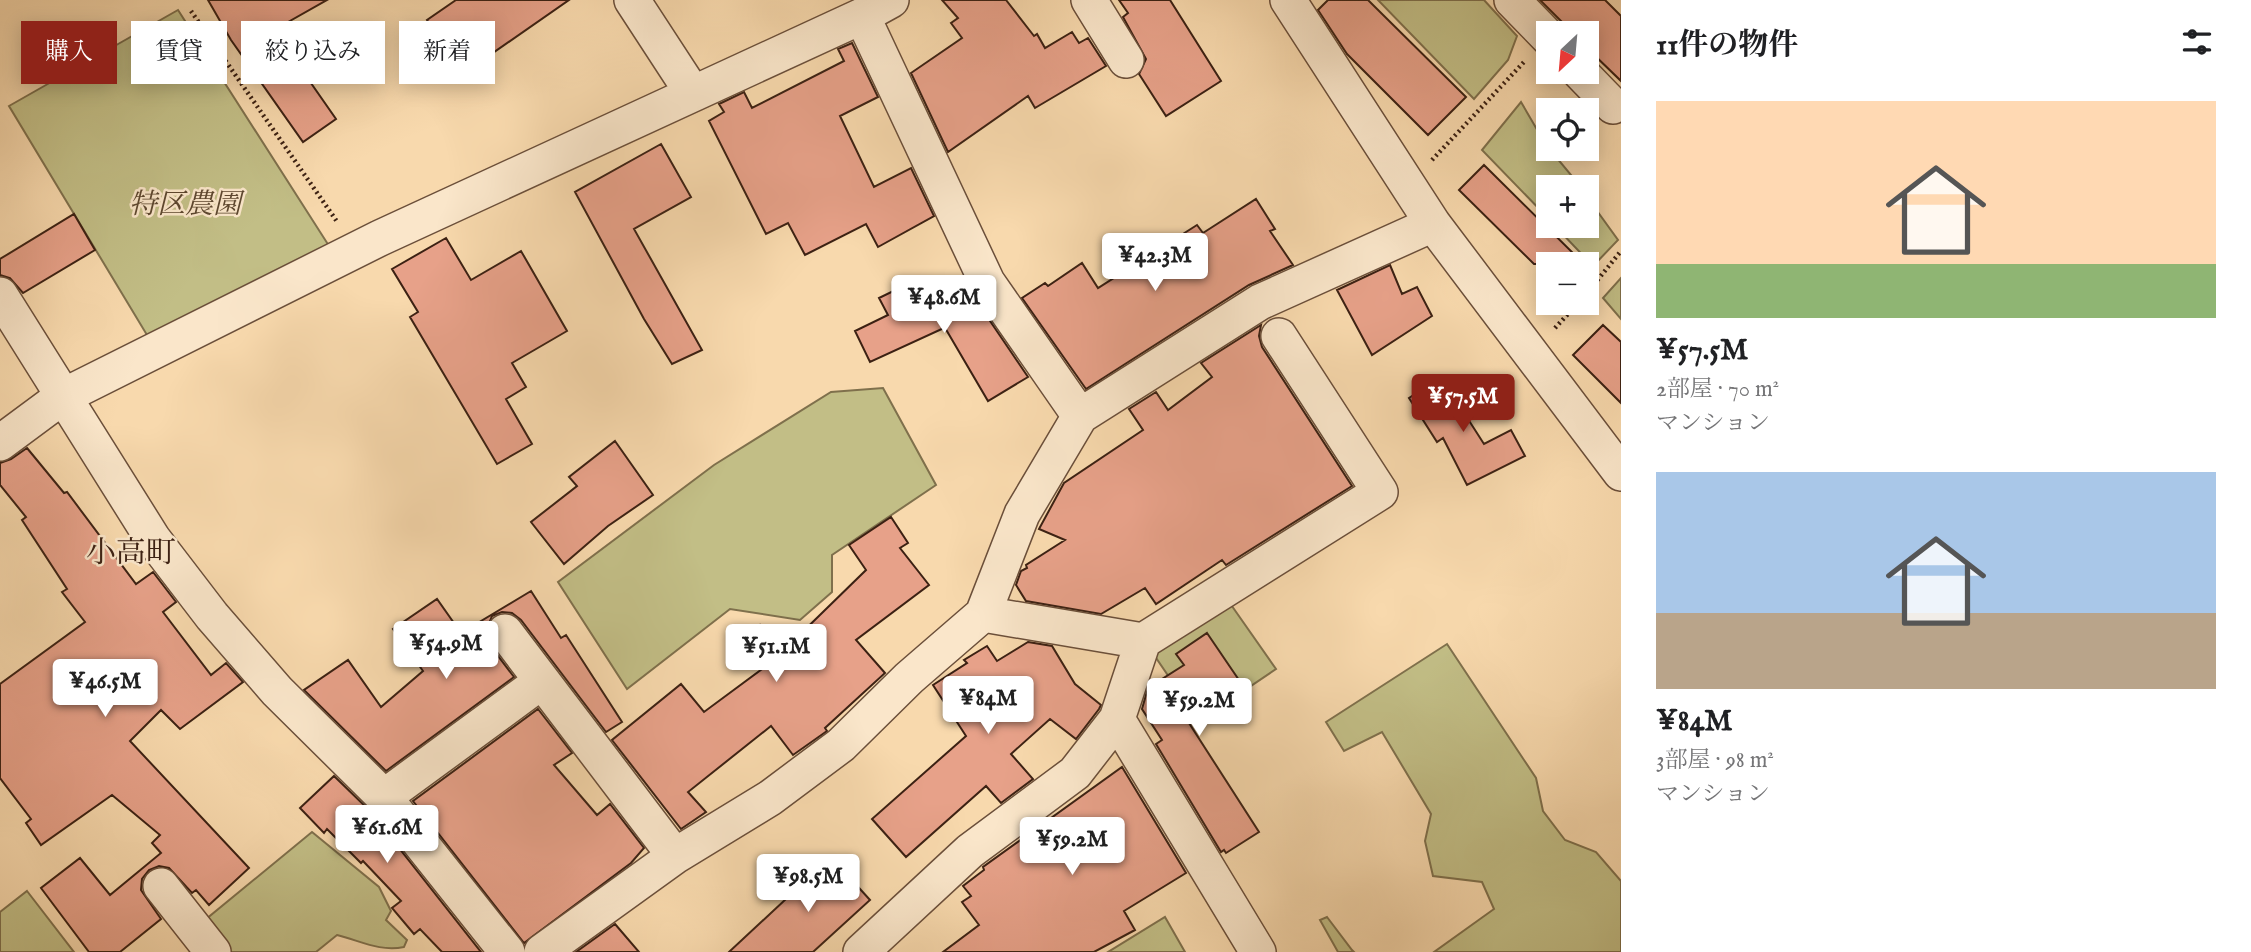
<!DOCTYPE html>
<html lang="ja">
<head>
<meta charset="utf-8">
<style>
	body { margin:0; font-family:"IM FELL English","Noto Serif JP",serif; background:#f2f2f2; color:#202124; height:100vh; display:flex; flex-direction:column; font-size:26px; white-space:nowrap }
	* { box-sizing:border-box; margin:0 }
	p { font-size:23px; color:#757577 }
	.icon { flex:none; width:38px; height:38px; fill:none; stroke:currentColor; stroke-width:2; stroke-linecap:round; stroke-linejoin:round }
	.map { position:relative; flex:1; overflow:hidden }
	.sheet { display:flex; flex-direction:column; background:#fff; width:630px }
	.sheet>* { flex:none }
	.banner { position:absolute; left:21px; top:21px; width:665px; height:63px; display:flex; gap:14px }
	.needle { width:46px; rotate:206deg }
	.buttons { position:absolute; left:1536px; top:21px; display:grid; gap:14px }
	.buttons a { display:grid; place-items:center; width:63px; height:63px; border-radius:0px; background:#fff; box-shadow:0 4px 18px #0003; font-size:35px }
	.price { position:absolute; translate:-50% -60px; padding:0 16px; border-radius:7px; background:#fff; color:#222; font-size:23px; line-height:46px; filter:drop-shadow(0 2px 4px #0008) }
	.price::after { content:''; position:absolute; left:50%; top:42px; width:21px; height:16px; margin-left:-10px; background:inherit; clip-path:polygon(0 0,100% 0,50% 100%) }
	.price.active { background:#8f2418; color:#fff }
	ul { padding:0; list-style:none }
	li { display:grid; align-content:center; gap:14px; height:371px; padding:0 35px }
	li span { display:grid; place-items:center; height:217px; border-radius:0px; color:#555 }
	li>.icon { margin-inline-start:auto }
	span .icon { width:126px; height:126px; fill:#fffc; stroke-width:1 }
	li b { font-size:30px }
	h2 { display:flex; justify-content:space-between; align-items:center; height:84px; padding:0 35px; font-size:30px }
	.tag { padding:0 24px; border-radius:0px; background:#fff; box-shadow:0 4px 18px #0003; font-size:24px; line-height:63px }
	.tag.active { background:#8f2418; color:#fff }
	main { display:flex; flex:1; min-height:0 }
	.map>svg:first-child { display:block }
	.green { fill:#c2be86; stroke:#7f704c; stroke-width:2 }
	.building { fill:#e7a189; stroke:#3c2113; stroke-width:2 }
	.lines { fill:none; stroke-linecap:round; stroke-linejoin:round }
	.minor-casing { stroke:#6b4f3a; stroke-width:38 }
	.path { stroke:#3c2113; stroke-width:4.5; stroke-dasharray:2 3.5; stroke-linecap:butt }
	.minor { stroke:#fae6ca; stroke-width:35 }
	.labels { text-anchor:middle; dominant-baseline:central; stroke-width:5; stroke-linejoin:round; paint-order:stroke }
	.park-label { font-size:28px; font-style:italic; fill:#5e4830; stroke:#fae6ca }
	.neighbourhood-label { font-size:30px; fill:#3c2113; stroke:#fae6ca }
</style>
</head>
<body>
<main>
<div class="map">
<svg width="1621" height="952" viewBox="0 0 1621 952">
	<rect width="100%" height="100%" fill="#f8d9ad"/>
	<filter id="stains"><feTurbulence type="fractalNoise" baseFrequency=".00286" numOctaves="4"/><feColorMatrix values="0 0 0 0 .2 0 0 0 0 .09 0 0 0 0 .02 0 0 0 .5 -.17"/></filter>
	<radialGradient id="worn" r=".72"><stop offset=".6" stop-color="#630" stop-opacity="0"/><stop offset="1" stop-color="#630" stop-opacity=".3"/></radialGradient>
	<path class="green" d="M1378,0H1484L1517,36L1508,60L1474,99Z
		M178,10L331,249L150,340L9,106Z
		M1521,102L1546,145L1581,187H1549V219L1482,150Z
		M1587,197L1618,240L1593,266L1555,226H1587Z
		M1621,278V319L1603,298Z
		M883,388L936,485L832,555V592L800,620L730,609L627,689L558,582L714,465L831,392Z
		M1227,599L1276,669L1199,721L1148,646Z
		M1447,644L1536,778L1543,811L1565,840L1596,852L1621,881V952H1434L1494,909L1482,882L1433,876L1425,841L1431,814L1382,732L1344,751L1326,722Z
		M312,832L379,887L391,911L386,920L407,940L404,947C380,952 361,941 337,935L316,952H230L205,920Z
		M27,891L74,952H0V912Z
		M1165,917L1185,952H1108Z
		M1327,917L1352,950L1354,952H1338L1320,920Z"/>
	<path class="building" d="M208,0H327L274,30L336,119L303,142L231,40Z
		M456,0H569L464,73L427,20Z
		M942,0H1006L1034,36L1037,34L1045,48L1072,32L1079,43L1088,38L1106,66L1035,108L1028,96L948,152L911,73L962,38L951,23L958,18Z
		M1119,0H1170L1221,81L1166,116L1139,74L1146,59L1123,17L1128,13Z
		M1328,0H1368L1466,97L1428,135L1347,54L1318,10Z
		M1540,0H1605L1621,16V81L1587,48V33H1573Z
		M852,43L878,97L840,116L874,187L911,168L934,216L878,247L866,224L805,255L788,223L766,234L709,121L724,112L719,104L744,92L752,108L844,61L838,49Z
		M661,144L691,197L634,229L702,350L672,364L644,319L575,192Z
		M1484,165L1584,264H1534L1459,190Z
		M1256,199L1275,229L1270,231L1293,265L1249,285L1086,389L1022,298L1045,283L1048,286L1082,263L1098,288L1197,225L1203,233Z
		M74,214L95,250L23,293L10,278L0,275V259Z
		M446,238L471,280L521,251L567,331L512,363L526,387L506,399L532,444L497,464L410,317L418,312L392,269Z
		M1390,265L1402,294L1417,287L1432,316L1372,355L1337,290Z
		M920,278L934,307L969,290L1028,377L988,401L934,309L944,328L870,362L855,331L888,315L879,298Z
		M1261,325L1259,336L1262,347L1352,486L1226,565L1222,560L1156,604L1145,588L1101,614L1026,601L1016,585L1021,571L1027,568L1026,565L1065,540L1039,529L1064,483L1143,430L1129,409L1156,392L1168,410L1212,377L1201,363Z
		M1603,325L1621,342V403L1573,355Z
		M1441,377L1484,444L1511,430L1525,456L1467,485L1443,438L1437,442L1409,398Z
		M615,441L653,495L608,526L564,564L531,522L577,486L569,477Z
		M27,448L64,493L67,492L136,584L153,572L176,602L163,612L211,675L226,663L243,682L180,729L161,710L130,741L249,868L209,905L196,890L192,893L169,868L159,866L149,870L142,879L141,890L161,919L120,952H89L41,888L80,858L110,895L161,853L152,843L160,835L112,795L41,845L26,823L31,819L0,778V684L85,622L62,592L67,589L22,520L26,517L0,485V463L11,459Z
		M891,517L908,543L900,548L929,585L856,640L885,673L825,728L827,731L793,755L771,726L688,792L706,812L681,829L612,740L681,684L704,712L762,669L739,641L760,625L782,652L866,570L849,545Z
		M531,591L561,638L566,635L622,722L606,732L521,620L512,613L502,612L492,616L485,634L489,644L514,677L386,771L304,690L348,660L381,707L423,671L393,629L437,599L461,633Z
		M1207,633L1243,686L1189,723L1259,832L1226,853L1224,850L1221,852L1156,744L1162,740L1142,709L1148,688L1184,665L1176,654Z
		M1028,642L1052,646L1075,684L1101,705L1099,709L1076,739L1050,719L1011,754L1033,779L1001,803L986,786L906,857L872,819L966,736L933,685L967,663L964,660L987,646L997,661Z
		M538,709L572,753L554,765L597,815L610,804L644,848L631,863L524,943L413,801Z
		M1122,767L1186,873L1124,911L1135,930L1094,952H943L979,925L962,902L971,896L963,886L984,870L983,867Z
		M334,776L369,810L481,952H442L420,929L414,934L392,908L401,901L363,861L361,863L327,829L324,833L300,808Z
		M831,857L870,900L813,952H729Z
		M615,924L639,952H576Z"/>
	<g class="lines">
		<g class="minor-casing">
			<path id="minor" d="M632,0L692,92
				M1089,0L1126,60
				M1288,0L1433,224L1621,473
				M1512,0L1549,38
				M862,16L987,282L1080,416
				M1580,72L1613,106
				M0,295L153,539L212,616L277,691L384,797L507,952
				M0,443L62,397L380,238L862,16L891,0
				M983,614L1143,641L1380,492L1279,336
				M505,632L675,856
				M1117,719L1258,952
				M384,797L542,681
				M161,886L213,952
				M542,952L675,856L770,798L841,745L909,678L983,614L1022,514L1080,416L1260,302L1433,224
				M861,952L970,851L1075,773L1117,719L1143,641"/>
		</g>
		<path class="path" d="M191,11L338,223
			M1432,160L1524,62
			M1587,293L1621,251
			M1555,328L1578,303"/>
		<use href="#minor" class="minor"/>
	</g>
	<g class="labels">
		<g class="park-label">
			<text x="185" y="205">特区農園</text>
		</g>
		<g class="neighbourhood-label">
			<text x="131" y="554">小高町</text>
		</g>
	</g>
	<rect width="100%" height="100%" filter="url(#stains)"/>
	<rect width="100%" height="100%" fill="url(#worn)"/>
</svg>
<div class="buttons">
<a><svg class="needle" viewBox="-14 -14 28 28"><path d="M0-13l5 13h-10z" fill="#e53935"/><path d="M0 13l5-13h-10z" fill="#757577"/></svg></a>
<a><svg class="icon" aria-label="locate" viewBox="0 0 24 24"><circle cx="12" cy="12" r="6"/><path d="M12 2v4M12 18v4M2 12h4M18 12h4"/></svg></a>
<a>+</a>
<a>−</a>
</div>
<b class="price" style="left:1155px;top:293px">¥42.3M</b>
<b class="price" style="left:944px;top:335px">¥48.6M</b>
<b class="price active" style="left:1463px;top:434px">¥57.5M</b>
<b class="price" style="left:446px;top:681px">¥54.9M</b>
<b class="price" style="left:776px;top:684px">¥51.1M</b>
<b class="price" style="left:105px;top:719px">¥46.5M</b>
<b class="price" style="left:988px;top:736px">¥84M</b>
<b class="price" style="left:1199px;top:738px">¥59.2M</b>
<b class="price" style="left:387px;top:865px">¥61.6M</b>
<b class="price" style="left:1072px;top:877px">¥59.2M</b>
<b class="price" style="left:808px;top:914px">¥98.5M</b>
<div class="banner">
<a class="tag active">購入</a>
<a class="tag">賃貸</a>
<a class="tag">絞り込み</a>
<a class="tag">新着</a>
</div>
</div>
<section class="sheet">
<h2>11件の物件<svg class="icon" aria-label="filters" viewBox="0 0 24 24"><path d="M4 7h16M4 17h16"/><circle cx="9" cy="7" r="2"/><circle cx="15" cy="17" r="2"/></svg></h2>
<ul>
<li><span style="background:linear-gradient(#ffd9b3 75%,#8fb573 0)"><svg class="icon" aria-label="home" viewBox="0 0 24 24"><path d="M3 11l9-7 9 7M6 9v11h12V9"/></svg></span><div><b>¥57.5M</b><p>2部屋 · 70 m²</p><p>マンション</p></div></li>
<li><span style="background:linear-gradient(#a9c7e8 65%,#b9a48a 0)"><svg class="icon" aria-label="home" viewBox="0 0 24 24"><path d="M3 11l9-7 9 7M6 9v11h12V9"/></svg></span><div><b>¥84M</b><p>3部屋 · 98 m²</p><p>マンション</p></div></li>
</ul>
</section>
</main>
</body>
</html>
